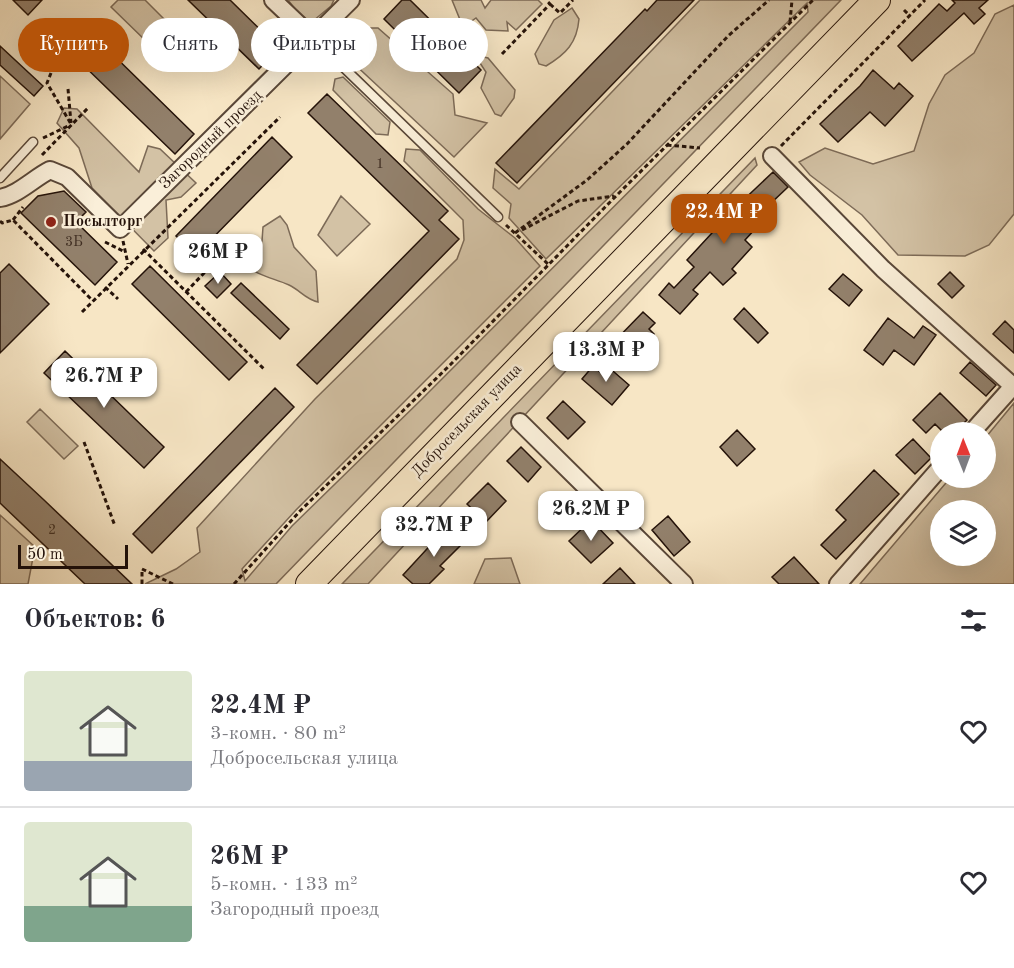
<!DOCTYPE html>
<html lang="ru">
<head>
<meta charset="utf-8">
<style>
	body { margin:0; font-family:"Old Standard TT",serif; background:#f7f7f7; color:#2b2b33; height:100vh; display:flex; flex-direction:column; font-size:22px; white-space:nowrap }
	* { box-sizing:border-box; margin:0 }
	p { font-size:20px; color:#7c7c81 }
	.icon { flex:none; width:33px; height:33px; fill:none; stroke:currentColor; stroke-width:2; stroke-linecap:round; stroke-linejoin:round }
	.map { position:relative; height:584px; overflow:hidden }
	.drawer { display:flex; flex-direction:column; background:#fff; flex:1 }
	.drawer>* { flex:none }
	.banner { position:absolute; left:18px; top:18px; width:600px; height:54px; display:flex; gap:12px }
	.needle { width:39px; rotate:359deg }
	.controls { position:absolute; left:930px; top:422px; display:grid; gap:12px }
	.controls a { display:grid; place-items:center; width:66px; height:66px; border-radius:50%; background:#fff; box-shadow:0 6px 24px #0002; font-size:30px }
	.scale { position:absolute; left:18px; bottom:15px; width:110px; box-sizing:border-box; padding-left:6px; border:3px solid #241209; border-top:0; font-size:16px; line-height:21px; white-space:nowrap; color:#241209; -webkit-text-stroke:4px #faefd9; paint-order:stroke }
	.price { position:absolute; translate:-50% -51px; padding:0 14px; border-radius:12px; background:#fff; color:#222; font-size:20px; line-height:39px; filter:drop-shadow(0 2px 3px #0008) }
	.price::after { content:''; position:absolute; left:50%; top:36px; width:18px; height:14px; margin-left:-9px; background:inherit; clip-path:polygon(0 0,100% 0,50% 100%) }
	.price.current { background:#b45309; color:#fff }
	ul { padding:0; list-style:none }
	li { display:flex; align-items:center; gap:18px; height:150px; padding:0 24px }
	li+li { border-top:2px solid #e1e1e2 }
	li span { display:grid; place-items:center; flex:none; width:168px; height:120px; border-radius:6px; color:#555 }
	li>.icon { margin-inline-start:auto }
	span .icon { width:72px; height:72px; fill:#fffc; stroke-width:1 }
	li b { font-size:26px }
	h2 { display:flex; justify-content:space-between; align-items:center; height:72px; padding:0 24px; font-size:26px }
	.tag { padding:0 21px; border-radius:27px; background:#fff; box-shadow:0 6px 24px #0002; font-size:21px; line-height:54px }
	.tag.current { background:#b45309; color:#fff }
	.map>svg:first-child { display:block }
	.green { fill:#d3c2a5; stroke:#7c6a57; stroke-width:1.5; fill-rule:evenodd }
	.building { fill:#92806b; stroke:#241209; stroke-width:1.5 }
	.lines { fill:none; stroke-linecap:round; stroke-linejoin:round }
	.lane-casing { stroke:#594738; stroke-width:11 }
	.street-casing { stroke:#594738; stroke-width:20 }
	.primary-casing { stroke:#241209; stroke-width:28 }
	.path { stroke:#241209; stroke-width:3; stroke-dasharray:4.5 3; stroke-linecap:butt }
	.lane { stroke:#faefd9; stroke-width:8 }
	.street { stroke:#faefd9; stroke-width:16 }
	.primary { stroke:#f7e6c5; stroke-width:26 }
	.poi-dot { fill:#8f2418; stroke:#faefd9; stroke-width:2 }
	.labels { text-anchor:middle; dominant-baseline:central; stroke-width:5; stroke-linejoin:round; paint-order:stroke }
	.number-label { font-size:14px; fill:#402e22 }
	.street-label { font-size:16px; fill:#241209; stroke:#faefd9 }
	.poi-label { font-size:16px; font-weight:bold; fill:#241209; stroke:#faefd9; text-anchor:start }
</style>
</head>
<body>
<div class="map">
<svg width="1014" height="584" viewBox="0 0 1014 584">
	<rect width="100%" height="100%" fill="#f7e6c5"/>
	<filter id="stains"><feTurbulence type="fractalNoise" baseFrequency=".00333" numOctaves="4"/><feColorMatrix values="0 0 0 0 .2 0 0 0 0 .09 0 0 0 0 .02 0 0 0 .5 -.17"/></filter>
	<radialGradient id="worn" r=".72"><stop offset=".6" stop-color="#630" stop-opacity="0"/><stop offset="1" stop-color="#630" stop-opacity=".3"/></radialGradient>
	<path class="green" d="M118,0H145L168,23L148,43L111,7Z
		M288,0H334L331,6L313,21L303,19Z
		M452,0H481L485,8L491,0H538L542,4L516,30L507,22L508,31L486,30L476,18L463,27Z
		M700,0H841L276,584H145L176,569L200,552L197,528L315,399L457,259L464,240L463,220L404,161L406,149L420,150L478,209L515,238L540,266L296,510L242,569L245,581L292,526L421,400L808,12L807,3L546,259L509,218L511,204L493,188L495,169L519,189Z
		M1014,5V214L989,245L965,256L898,255L862,215L810,175L799,162L825,148L873,164L914,151L929,104L945,75L974,53L995,14Z
		M572,8L579,19C577,43 566,54 546,66L539,64L535,54L554,20Z
		M362,28H378L453,94L455,115L487,123L454,157L350,60L341,46Z
		M479,56L488,58L515,90L514,98L501,116L495,114L481,88L486,72L478,60Z
		M0,76L30,104L0,139Z
		M343,77L390,122L388,135L376,134L333,90L335,79Z
		M64,108L77,109L139,172L148,146L160,149L196,183L181,197L166,200L168,238L154,251L92,188L79,148L57,123Z
		M755,158L757,165L368,584H342Z
		M341,196L370,224L337,256L318,235Z
		M280,216L287,225L294,247L316,271L318,302C305,299 300,290 289,285C274,278 256,276 244,263L262,241L263,227Z
		M1014,403V584H860L951,477H986V437ZM940,510H986V555H940Z
		M40,409L78,446L64,459L27,422Z
		M0,515L35,547L28,584H0Z
		M511,558L520,584H474L485,559Z"/>
	<path class="building" d="M13,0H42L28,15Z
		M188,0H230L279,48L259,69Z
		M402,0H410L481,70L459,93L384,19Z
		M657,0H694L517,183L496,163L645,9L647,11Z
		M952,0H988L979,8L985,14L974,24L964,13L912,61L898,46L939,4L947,11L955,3Z
		M97,39L194,134L175,154L77,59Z
		M0,46L43,86L34,96L0,65Z
		M873,70L894,89L899,83L913,96L885,126L870,112L838,142L820,124L860,86Z
		M327,94L448,211L439,220L459,239L317,384L297,365L429,231L308,113Z
		M272,137L292,157L196,255L176,236Z
		M773,172L788,187L750,223L756,228L745,240L752,247L732,269L736,273L723,285L710,272L693,290L698,294L680,314L659,295L669,283L674,288L694,267L687,260L736,207Z
		M64,191L86,212L76,222L117,262L95,285L21,213L38,196Z
		M9,264L49,304L0,353V273Z
		M150,266L247,362L229,380L132,284Z
		M220,272L231,284L217,298L205,286Z
		M950,272L964,286L952,298L938,284Z
		M843,274L862,290L849,306L829,289Z
		M241,283L289,329L280,339L231,293Z
		M744,308L768,333L758,343L734,319Z
		M643,312L655,323L649,329L654,334L647,341L654,348L642,359L628,346L620,355L610,346Z
		M888,318L914,338L923,326L936,335L914,365L894,350L883,365L864,350Z
		M1005,321L1014,330V353L993,334Z
		M65,351L164,447L144,468L44,373Z
		M970,362L996,385L986,396L960,373Z
		M606,365L629,385L612,405L582,379L593,366L600,372Z
		M275,388L294,407L152,553L133,534Z
		M940,393L967,420L955,432H943L935,424L926,433L913,420Z
		M563,401L585,422L568,439L547,418Z
		M737,430L755,449L737,466L720,447Z
		M913,439L931,458L915,474L896,455Z
		M521,447L541,467L528,482L507,461Z
		M0,459L44,500L132,584H85L0,503Z
		M874,470L899,494L836,559L821,545L846,520L836,510Z
		M488,483L506,501L486,522L467,504Z
		M668,516L690,542L674,556L652,530Z
		M591,520L613,543L591,563L569,541Z
		M448,526L464,542L440,566L444,569L429,584H413L403,575Z
		M794,557L819,584H779L772,577Z
		M620,568L635,584H603Z"/>
	<g class="lines">
		<g class="lane-casing">
			<path id="lane" d="M340,64L498,217
				M0,178L33,142"/>
		</g>
		<g class="street-casing">
			<path id="street" d="M273,0L313,38
				M772,156L883,269L1013,386
				M0,198C18,195 34,178 50,170L67,177L120,229L351,0
				M520,422L684,584
				M972,432L1014,385
				M838,584L940,468"/>
		</g>
		<g class="primary-casing">
			<path id="primary" d="M309,584L877,0"/>
		</g>
		<path class="path" d="M550,4L560,13L573,0
			M904,10L910,16
			M790,22L792,0
			M502,54L550,4L546,0
			M51,73L47,83L71,124
			M68,89L71,123
			M43,138L70,125
			M667,145L700,148
			M781,146L925,0
			M42,155L88,108
			M13,220L23,207
			M0,221L2,223L13,220L92,300
			M506,225L548,264
			M522,230L578,201L614,196
			M515,233L587,180L627,144L728,36L769,0
			M123,241L128,264
			M105,242L125,252
			M143,249L265,370
			M105,287L118,299
			M186,292L223,253
			M82,312L280,117
			M84,442L115,526
			M142,584V569L173,584
			M234,584L300,511L450,365L616,196L813,0"/>
		<use href="#lane" class="lane"/>
		<use href="#street" class="street"/>
		<use href="#primary" class="primary"/>
	</g>
	<circle class="poi-dot" cx="51" cy="222" r="6"/>
	<g class="labels">
		<g class="number-label">
			<text x="380" y="164">1</text>
			<text x="74" y="242">3Б</text>
			<text x="52" y="530">2</text>
		</g>
		<g class="street-label">
			<text transform="translate(211 140) rotate(-44)">Загородный проезд</text>
			<text transform="translate(467 421) rotate(-46)">Добросельская улица</text>
		</g>
		<g class="poi-label">
			<text x="63" y="222">Посылторг</text>
		</g>
	</g>
	<rect width="100%" height="100%" filter="url(#stains)"/>
	<rect width="100%" height="100%" fill="url(#worn)"/>
</svg>
<div class="controls">
<a><svg class="needle" viewBox="-14 -14 28 28"><path d="M0-13l5 13h-10z" fill="#e53935"/><path d="M0 13l5-13h-10z" fill="#7c7c81"/></svg></a>
<a><svg class="icon" aria-label="layers" viewBox="0 0 24 24"><path d="M12 4l9 5-9 5-9-5zM3 14l9 5 9-5"/></svg></a>
</div>
<div class="scale">50 m</div>
<b class="price current" style="left:724px;top:245px">22.4M ₽</b>
<b class="price" style="left:218px;top:285px">26M ₽</b>
<b class="price" style="left:606px;top:383px">13.3M ₽</b>
<b class="price" style="left:104px;top:409px">26.7M ₽</b>
<b class="price" style="left:591px;top:542px">26.2M ₽</b>
<b class="price" style="left:434px;top:558px">32.7M ₽</b>
<div class="banner">
<a class="tag current">Купить</a>
<a class="tag">Снять</a>
<a class="tag">Фильтры</a>
<a class="tag">Новое</a>
</div>
</div>
<section class="drawer">
<h2>Объектов: 6<svg class="icon" aria-label="filters" viewBox="0 0 24 24"><path d="M4 7h16M4 17h16"/><circle cx="9" cy="7" r="2"/><circle cx="15" cy="17" r="2"/></svg></h2>
<ul>
<li><span style="background:linear-gradient(#dfe7d0 75%,#9aa5b1 0)"><svg class="icon" aria-label="home" viewBox="0 0 24 24"><path d="M3 11l9-7 9 7M6 9v11h12V9"/></svg></span><div><b>22.4M ₽</b><p>3-комн. · 80 m²</p><p>Добросельская улица</p></div><svg class="icon" aria-label="heart" viewBox="0 0 24 24"><path d="M12 20l-8-8c-3-5 5-10 8-4 3-6 11-1 8 4z"/></svg></li>
<li><span style="background:linear-gradient(#dfe7d0 70%,#7fa58c 0)"><svg class="icon" aria-label="home" viewBox="0 0 24 24"><path d="M3 11l9-7 9 7M6 9v11h12V9"/></svg></span><div><b>26M ₽</b><p>5-комн. · 133 m²</p><p>Загородный проезд</p></div><svg class="icon" aria-label="heart" viewBox="0 0 24 24"><path d="M12 20l-8-8c-3-5 5-10 8-4 3-6 11-1 8 4z"/></svg></li>
</ul>
</section>
</body>
</html>
